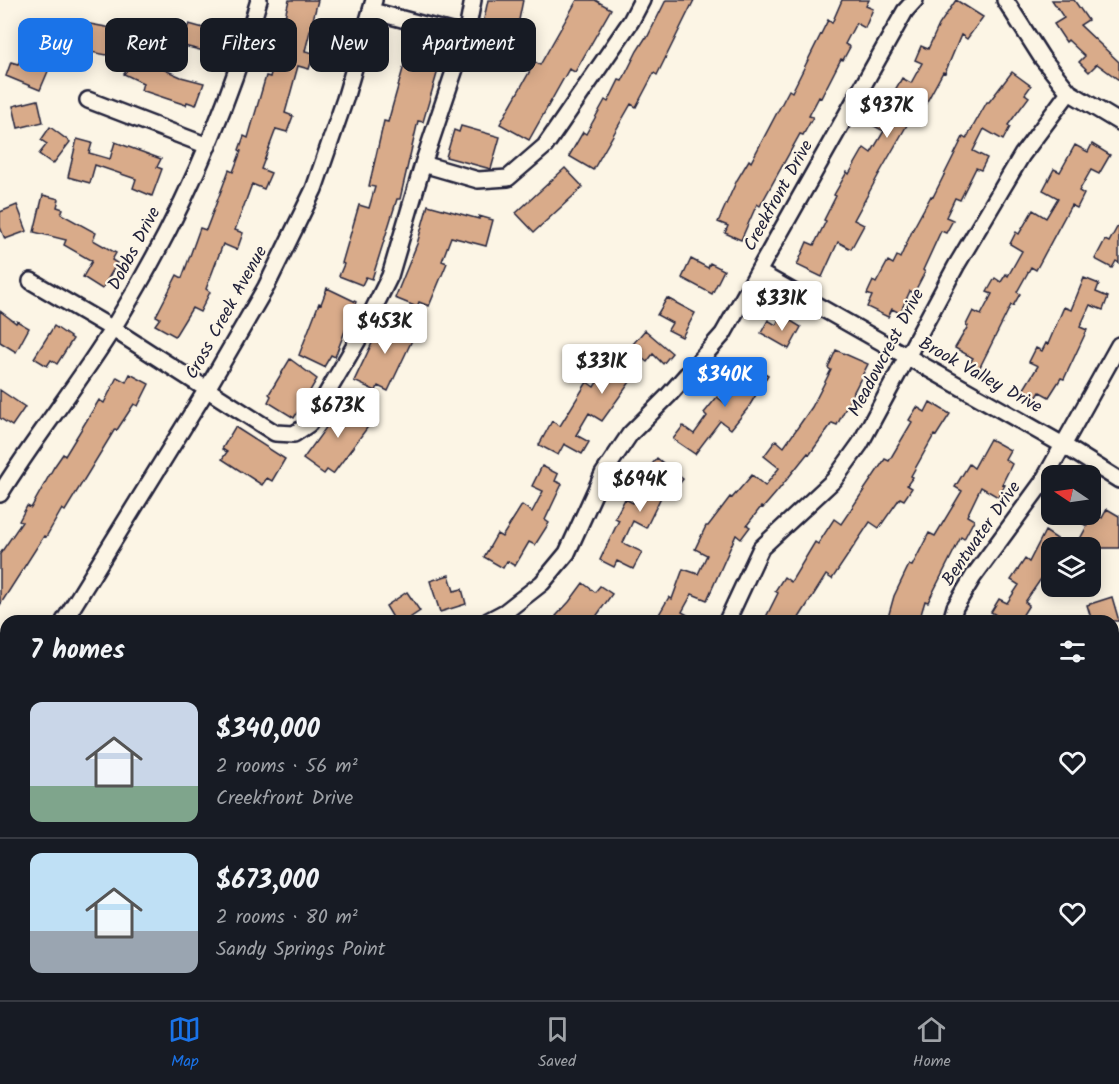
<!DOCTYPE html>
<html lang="en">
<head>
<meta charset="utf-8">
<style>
	body { margin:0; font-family:Kalam,sans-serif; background:#242831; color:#f1f3f6; height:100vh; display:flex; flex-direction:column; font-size:22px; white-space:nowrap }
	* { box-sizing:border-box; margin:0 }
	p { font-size:20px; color:#9ea1a6 }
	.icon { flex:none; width:33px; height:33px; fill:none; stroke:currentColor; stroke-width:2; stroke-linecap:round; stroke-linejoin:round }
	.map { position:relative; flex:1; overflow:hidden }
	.details { position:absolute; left:0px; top:615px; width:1119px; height:386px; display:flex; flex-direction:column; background:#171b24; border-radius:18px 18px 0 0; box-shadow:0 3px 15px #0003 }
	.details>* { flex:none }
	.top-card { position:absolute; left:18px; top:18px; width:600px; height:54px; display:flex; gap:12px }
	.needle { width:39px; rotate:283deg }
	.controls { position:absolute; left:1041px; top:465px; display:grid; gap:12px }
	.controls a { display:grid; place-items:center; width:60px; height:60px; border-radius:12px; background:#171b24; box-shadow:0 3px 15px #0003; font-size:30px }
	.price { position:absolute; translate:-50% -51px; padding:0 14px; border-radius:6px; background:#fff; color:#222; font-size:20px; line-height:39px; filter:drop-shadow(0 2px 3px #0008) }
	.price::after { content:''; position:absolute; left:50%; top:36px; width:18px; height:14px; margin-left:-9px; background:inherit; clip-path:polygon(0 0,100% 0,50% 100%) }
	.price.current { background:#1a73e8; color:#fff }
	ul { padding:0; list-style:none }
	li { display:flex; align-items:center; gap:18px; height:150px; padding:0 30px }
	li+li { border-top:2px solid #363941 }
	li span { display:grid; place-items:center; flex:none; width:168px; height:120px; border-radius:12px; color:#555 }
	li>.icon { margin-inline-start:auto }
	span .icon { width:72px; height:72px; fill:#fffc; stroke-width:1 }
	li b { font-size:26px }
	h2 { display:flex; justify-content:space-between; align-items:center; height:72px; padding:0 30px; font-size:26px }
	.tag { padding:0 21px; border-radius:12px; background:#171b24; box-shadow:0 3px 15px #0003; font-size:21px; line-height:54px }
	.tag.current { background:#1a73e8; color:#fff }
	.tabs { display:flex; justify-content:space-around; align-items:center; height:84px; border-top:2px solid #363941; background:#171b24; font-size:16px; color:#9ea1a6 }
	.tabs a { display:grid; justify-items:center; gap:3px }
	.tabs .current { color:#1a73e8 }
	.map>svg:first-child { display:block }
	.building { fill:#d9ab8a; stroke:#22223b; stroke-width:1.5 }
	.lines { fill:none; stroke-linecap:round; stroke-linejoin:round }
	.minor-casing { stroke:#22223b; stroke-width:20 }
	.minor { stroke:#fcf5e5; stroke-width:15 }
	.labels { text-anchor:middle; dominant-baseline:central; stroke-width:4.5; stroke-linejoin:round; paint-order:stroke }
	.street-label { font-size:18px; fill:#22223b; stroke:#fcf5e5 }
</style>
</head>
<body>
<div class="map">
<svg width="1119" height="1000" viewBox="0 0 1119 1000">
	<rect width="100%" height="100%" fill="#fcf5e5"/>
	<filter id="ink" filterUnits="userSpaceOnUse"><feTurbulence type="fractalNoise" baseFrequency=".0167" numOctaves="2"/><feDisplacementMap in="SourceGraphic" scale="12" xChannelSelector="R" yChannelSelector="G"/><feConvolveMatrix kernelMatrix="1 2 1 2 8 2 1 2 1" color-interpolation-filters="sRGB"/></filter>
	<g filter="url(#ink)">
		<path class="building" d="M289,0H318L305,51L314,53L309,69L298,66L285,113L293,116L287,132L276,129L261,169L271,173L264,189L252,184L235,230L243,233L237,250L223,244L206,289L210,292L200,312L192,308L175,336L155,325L160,318L156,316L177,275L182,278L200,228L206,230L229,170L233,172L241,151L239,150L244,136L248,138L266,76L270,77Z
			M488,0H523L516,35L505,33L504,38L481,33Z
			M577,0H595L611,9L575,72L569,69L529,140L500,124L535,62L540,65Z
			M666,0H694L657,75L654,73L636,107L631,104L593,170L569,156L583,132L586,134L605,100L608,102L619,80L622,81L637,51L646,37L647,38Z
			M842,0H869L866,6L873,9L865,28L856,23L845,44L850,47L843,60L841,59L821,98L819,97L809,116L813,117L803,135L800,134L760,206L757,204L741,240L725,233L728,226L718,222L737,180L749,160L751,162L789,90L792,92L828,20L832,23Z
			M956,0L983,17L967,39L961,35L945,73L943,72L924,107L919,104L879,174L854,220L864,225L851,249L838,242L822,277L797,265L807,242L814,245L826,221L824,220L836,196L834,195L847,172L849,174L864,148L871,153L884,131L874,126L902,78L911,83L922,63L915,60L921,46L928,49L939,25Z
			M1052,0H1074L1088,20L1080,25L1119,62V80L1097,64L1089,72L1079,62L1085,56L1068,40L1066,42L1054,24L1064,18Z
			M90,24L133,32L146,39L139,52L145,55L142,60L181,77L204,83L196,105L187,102L186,105L141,90L143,83L124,74L127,70L115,64L118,57L85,51Z
			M189,24L218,32L212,53L176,44L180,27L187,29Z
			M62,27L74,48L54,59L42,38Z
			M410,44L443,53L423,122L418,121L400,199H397L372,279L366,277L362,285L339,276L344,264L342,263L359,205L369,208L375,187L369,186L384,121L388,122Z
			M21,58L49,69L40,90L6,76L11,62L18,64Z
			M1012,72L1031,86L1025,94L1029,97L1008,125L1010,127L1003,140L984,129L973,151L987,158L981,170L976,168L960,200L955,198L946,217L953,220L946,233L941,231L923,270L925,272L914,293L910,291L900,313L892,309L888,317L867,307L872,296L867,294L873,281L876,283L888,261L893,264L897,256L900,258L913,229L931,196L933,197L963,137L966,139L987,102H989Z
			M38,100L43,122L18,128L13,106Z
			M461,126L500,137L491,169L446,157L454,130L459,132Z
			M50,127L70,142L53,164L39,154L47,144L41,140Z
			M77,139L92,143L89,153L110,159L115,142L161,159L157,167L162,169L152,196L133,188L136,179L95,165L90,183L68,177Z
			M1092,144L1110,155L1099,174L1091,170L1079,191L1084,194L1077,208L1071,205L1036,270L1031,267L1017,292L1020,294L1013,306L1011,305L979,369L970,363L973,358L955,348L968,326L966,325L973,311L981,315L992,294L987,292L995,278L1001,282L1006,274L1008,276L1022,251L1010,244L1016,232L1019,234L1033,210L1046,218L1058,198L1043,190L1054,169L1060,172L1075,145L1088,152Z
			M565,168L583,187L534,232L516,213Z
			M43,195L59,199L57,207L63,209L61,214L96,233L93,240L116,253L112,260L117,263L102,289L83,277L92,261L64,245L66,240L34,232Z
			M17,205L27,231L5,239L0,227V212Z
			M428,205L479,219V216L493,220L486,246L451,237L442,261L447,263L429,306L419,302L417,307L395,298L417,244Z
			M1119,224V263L1116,261L1112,268L1095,259L1105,240L1109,242Z
			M691,259L708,268L710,263L724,270L712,294L682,278Z
			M1084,278L1099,284L1096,292L1108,297L1103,310L1090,305L1080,327L1087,330L1064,379L1061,378L1049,397L1040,392L1035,400L1022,392L1038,366L1029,362L1036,348L1042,351L1046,343L1048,344L1064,307L1071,310Z
			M327,288L356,302L335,357L331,355L324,367L299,355L319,303L321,304Z
			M667,298L695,313L682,337L668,330L672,323L657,315Z
			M0,311L16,323L17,321L29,328L16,352L0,342Z
			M781,315L801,327L789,349L761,333L768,320L776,325Z
			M385,316L409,327L406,333L414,336L388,391L378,386L376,391L354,381Z
			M54,326L73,339L57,364L51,360L47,366L34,358Z
			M645,330L672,353L663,364L653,354L647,362L642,358L627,380L630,382L602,421L589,413L576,435L589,442L582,454L564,444L558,455L539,445L552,421L560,426L587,382L594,387L615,354L621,358Z
			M836,350L868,364L837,425L832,423L810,454L808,453L776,493L763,508L761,507L747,525L750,527L741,539L736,535L707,600L692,594L682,612L698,621H663L657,618L669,597L672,599L683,569L698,574L707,555L695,549L706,526H708L730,497L732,498L752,475L765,486L779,468L764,456L776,440L784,447L812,407L831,370L828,368Z
			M290,359L317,379L294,418L268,402L271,396L269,394Z
			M738,363L752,372L755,367L768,375L748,408L731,429L720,421L695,454L673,439L683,426L694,434L707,416L704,413L717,397L726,404L741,384L729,376Z
			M130,374L149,384L138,406L134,404L117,430L115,429L65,511L62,509L46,537L44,536L0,605V554L22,522L19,521L27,506L31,508L54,467L63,454L65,456L99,400L104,403L117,377L126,382Z
			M0,390L25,407L12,426L0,418Z
			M346,400L373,420L333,474L327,470L324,474L303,459Z
			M930,402L950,414L936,436L934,435L911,476L913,477L907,485L912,488L904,500L900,498L879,528L870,522L832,579L826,575L797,621H764L778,593L775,591L784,577L791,582L815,542L818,544L834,519L841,524L885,459L889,461L912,422L909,420L917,407L925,412Z
			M235,427L285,459L272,481L267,478L262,485L222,459L227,452L222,449Z
			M990,439L1010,450L1005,459L1012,464L1002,484L1005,485L998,497L981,487L967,516L974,520L964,539L961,537L928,602L925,601L919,621H887L894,596L909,565L912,566L929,533L935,536L962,491L955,487L969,464L974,468Z
			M657,458L683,479L670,496L664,491L646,528L633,521L623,543L642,552L633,569L617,561L614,567L600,560L619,520L615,518L625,499L633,503L643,481L640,479Z
			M542,466L558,474L555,481L562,484L545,520L549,523L535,545L529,542L515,566L507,561L503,568L484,557L497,534L502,537L522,505L532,512L543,491L532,486Z
			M1107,509L1119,516V548H1075L1087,526L1065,514H1096L1102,518Z
			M1045,531L1071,548H1052V563L1025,602L1029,605L1019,621H1005L991,612L999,599L1007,603L1019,585L1011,580L1025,559L1029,562Z
			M449,575L454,591L462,589L466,604L440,612L430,581Z
			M583,583L595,592L600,586L612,594L593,621H561L556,616L569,602Z
			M407,592L420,611L405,621H395L386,606Z
			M1112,597L1119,621H1092L1087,605Z"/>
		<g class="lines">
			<g class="minor-casing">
				<path id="minor" d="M1005,0L1042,58L1069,92L1119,122
					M372,11L466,36
					M88,100L208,146
					M423,164L478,180L508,178L545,146L631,21L642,0
					M758,272L1063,445L1119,480
					M31,281L113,329L275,433L294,434L309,424L358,340L390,276L423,164L466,36L473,0
					M0,494C35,437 78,385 113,328C176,226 226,116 259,0
					M64,621L207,389L266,287L314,189L345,99L374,0
					M488,621L505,612L542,583L567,553L603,474L630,434L668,396L723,334L905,11L915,0
					M727,621L761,548L834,480L860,444L956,266L1022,155L1069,92
					M951,621L955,607L973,577L1042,483L1119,345
					M1119,672V673
					M0,739L6,725
					M1113,937L1119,938
					M0,968L6,969
					M320,994L324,1000
					M740,994L743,1000
					M911,994L914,1000
					M551,1000L558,994"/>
			</g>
			<use href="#minor" class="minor"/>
		</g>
	</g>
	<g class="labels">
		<g class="street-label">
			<text transform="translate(779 196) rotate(-61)">Creekfront Drive</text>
			<text transform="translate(135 249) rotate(-62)">Dobbs Drive</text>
			<text transform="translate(227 313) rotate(-61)">Cross Creek Avenue</text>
			<text transform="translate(887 353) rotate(-62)">Meadowcrest Drive</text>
			<text transform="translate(980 376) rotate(29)">Brook Valley Drive</text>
			<text transform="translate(982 534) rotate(-55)">Bentwater Drive</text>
		</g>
	</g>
</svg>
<div class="controls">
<a><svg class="needle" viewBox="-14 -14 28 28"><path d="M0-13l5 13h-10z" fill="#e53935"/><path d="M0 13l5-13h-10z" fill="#9ea1a6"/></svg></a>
<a><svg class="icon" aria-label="layers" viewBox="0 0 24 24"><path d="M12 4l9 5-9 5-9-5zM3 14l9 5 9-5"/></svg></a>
</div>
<b class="price" style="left:887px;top:139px">$937K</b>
<b class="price" style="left:782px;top:332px">$331K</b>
<b class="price" style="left:385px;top:355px">$453K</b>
<b class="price" style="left:602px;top:395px">$331K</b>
<b class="price current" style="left:725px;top:408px">$340K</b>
<b class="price" style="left:338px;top:439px">$673K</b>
<b class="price" style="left:640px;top:513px">$694K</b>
<div class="top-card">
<a class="tag current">Buy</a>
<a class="tag">Rent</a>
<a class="tag">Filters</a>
<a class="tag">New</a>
<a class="tag">Apartment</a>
</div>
<section class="details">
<h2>7 homes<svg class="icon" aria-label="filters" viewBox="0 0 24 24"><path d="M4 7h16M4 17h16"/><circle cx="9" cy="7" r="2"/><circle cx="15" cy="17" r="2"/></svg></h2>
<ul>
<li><span style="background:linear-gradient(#c9d6e8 70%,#7fa58c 0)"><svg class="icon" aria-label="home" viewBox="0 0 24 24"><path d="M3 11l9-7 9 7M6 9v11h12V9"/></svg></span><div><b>$340,000</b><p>2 rooms · 56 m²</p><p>Creekfront Drive</p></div><svg class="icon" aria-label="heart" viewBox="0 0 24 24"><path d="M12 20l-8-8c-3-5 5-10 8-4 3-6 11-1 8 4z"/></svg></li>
<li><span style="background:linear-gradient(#bfe0f5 65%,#9aa5b1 0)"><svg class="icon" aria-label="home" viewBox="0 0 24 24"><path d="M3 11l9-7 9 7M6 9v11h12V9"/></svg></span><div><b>$673,000</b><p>2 rooms · 80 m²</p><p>Sandy Springs Point</p></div><svg class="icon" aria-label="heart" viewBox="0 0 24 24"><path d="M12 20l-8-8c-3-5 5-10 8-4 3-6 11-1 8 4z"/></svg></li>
</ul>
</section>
</div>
<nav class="tabs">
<a class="current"><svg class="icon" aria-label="map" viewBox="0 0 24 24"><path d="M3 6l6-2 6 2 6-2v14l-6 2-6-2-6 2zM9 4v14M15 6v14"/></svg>Map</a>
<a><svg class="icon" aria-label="saved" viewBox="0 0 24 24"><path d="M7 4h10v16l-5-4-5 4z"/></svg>Saved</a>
<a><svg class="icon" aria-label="home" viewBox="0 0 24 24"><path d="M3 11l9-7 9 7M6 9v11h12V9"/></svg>Home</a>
</nav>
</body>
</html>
